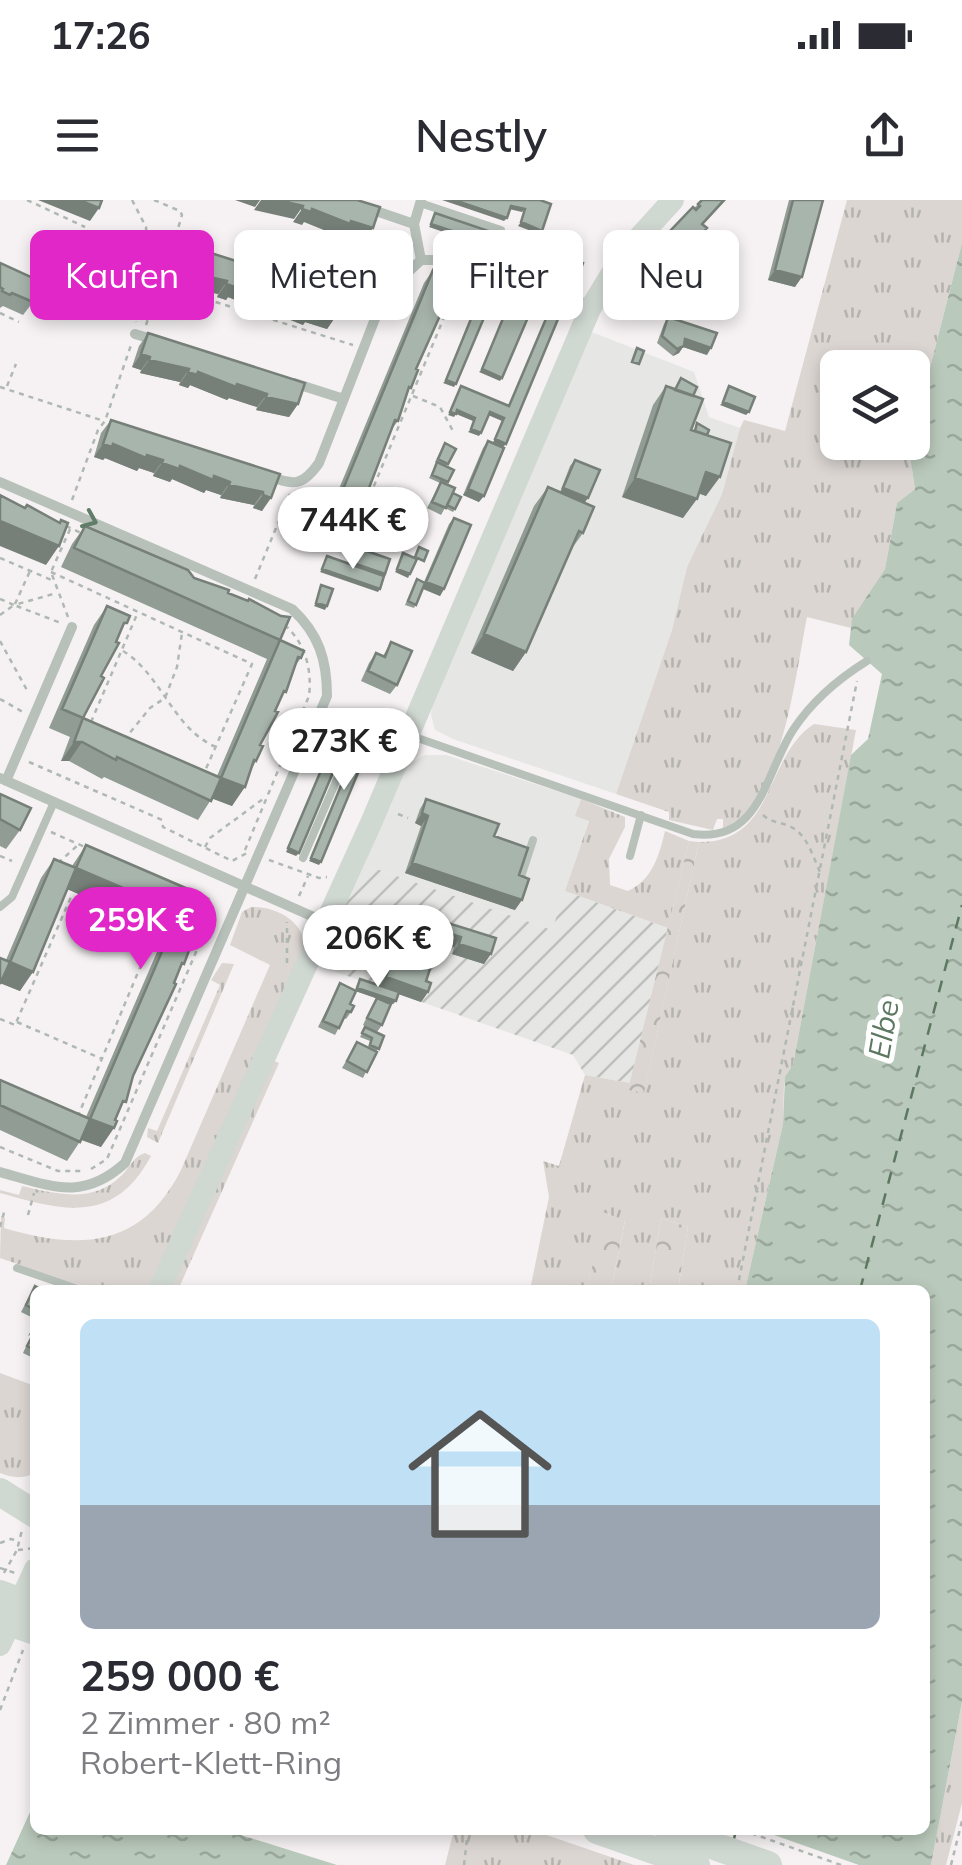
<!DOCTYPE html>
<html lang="de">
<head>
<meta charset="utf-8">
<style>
	body { margin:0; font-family:Mulish,sans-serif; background:#f7f7f7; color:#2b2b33; height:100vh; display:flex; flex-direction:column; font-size:38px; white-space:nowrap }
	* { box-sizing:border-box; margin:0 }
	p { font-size:32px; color:#7c7c81 }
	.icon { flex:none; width:55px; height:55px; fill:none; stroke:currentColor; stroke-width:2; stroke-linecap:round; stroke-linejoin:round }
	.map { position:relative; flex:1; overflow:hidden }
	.panel { position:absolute; left:30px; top:1085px; width:900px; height:550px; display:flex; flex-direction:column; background:#fff; border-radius:15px; box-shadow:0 5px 15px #0003 }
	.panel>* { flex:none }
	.guide { position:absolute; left:30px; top:30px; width:902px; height:90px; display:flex; gap:20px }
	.tools { position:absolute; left:820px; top:150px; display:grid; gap:20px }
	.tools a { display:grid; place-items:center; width:110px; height:110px; border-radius:15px; background:#fff; box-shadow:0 5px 15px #0003; font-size:50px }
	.price { position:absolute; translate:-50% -85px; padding:0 22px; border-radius:35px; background:#fff; color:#222; font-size:32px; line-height:65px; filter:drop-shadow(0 2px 5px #0008) }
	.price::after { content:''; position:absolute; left:50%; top:60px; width:30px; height:22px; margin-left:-15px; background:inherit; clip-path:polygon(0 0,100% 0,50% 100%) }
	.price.selected { background:#e127c8; color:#fff }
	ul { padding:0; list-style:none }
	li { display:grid; align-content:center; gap:20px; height:530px; padding:0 50px }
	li+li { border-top:2px solid #e1e1e2 }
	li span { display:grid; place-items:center; height:310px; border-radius:15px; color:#555 }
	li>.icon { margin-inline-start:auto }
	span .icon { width:180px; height:180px; fill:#fffc; stroke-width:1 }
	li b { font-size:42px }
	.chip { padding:0 35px; border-radius:15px; background:#fff; box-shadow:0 5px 15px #0003; font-size:35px; line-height:90px }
	.chip.selected { background:#e127c8; color:#fff }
	.status { display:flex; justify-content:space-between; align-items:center; height:70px; padding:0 50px; background:#fff; direction:ltr }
	.status svg { height:28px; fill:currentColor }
	header { display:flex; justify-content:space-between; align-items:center; height:130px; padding:0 50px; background:#fff; font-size:45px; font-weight:600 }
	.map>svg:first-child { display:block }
	.built { fill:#e6e6e4 }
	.industrial { fill:url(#industrial-furrows) }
	.grass { fill:url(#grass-tufts) }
	.forest { fill:url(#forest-crowns) }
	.water { fill:url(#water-ripples) }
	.pier { fill:#f6f2f3 }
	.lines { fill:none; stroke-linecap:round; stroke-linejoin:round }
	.ferry { stroke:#5c7860; stroke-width:2.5; stroke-dasharray:12 10; stroke-linecap:butt }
	.path { stroke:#b0b8b3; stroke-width:2.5; stroke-dasharray:5 5; stroke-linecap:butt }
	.lane { stroke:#b7c1ba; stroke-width:8 }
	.street { stroke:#b7c1ba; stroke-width:10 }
	.secondary { stroke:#d0d8d2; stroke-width:22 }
	.highway { stroke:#d0d8d2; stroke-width:28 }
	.wall { fill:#909c94 }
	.shaded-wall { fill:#767f78 }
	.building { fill:#a8b5ac; stroke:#767f78; stroke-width:2.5 }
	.oneway { stroke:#617d6a }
	.labels { text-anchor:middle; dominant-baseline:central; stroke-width:10; stroke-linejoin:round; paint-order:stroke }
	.water-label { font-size:30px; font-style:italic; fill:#5c7860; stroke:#fff }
</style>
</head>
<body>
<div class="status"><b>17:26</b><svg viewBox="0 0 49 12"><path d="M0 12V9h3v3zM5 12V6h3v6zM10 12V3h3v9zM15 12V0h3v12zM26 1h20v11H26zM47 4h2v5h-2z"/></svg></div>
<header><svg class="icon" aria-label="menu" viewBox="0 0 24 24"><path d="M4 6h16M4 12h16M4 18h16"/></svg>Nestly<svg class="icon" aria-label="share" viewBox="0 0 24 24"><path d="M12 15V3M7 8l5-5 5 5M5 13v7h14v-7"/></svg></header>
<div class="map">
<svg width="962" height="1665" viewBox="0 0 962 1665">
	<defs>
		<pattern id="industrial-furrows" width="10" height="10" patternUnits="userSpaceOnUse" patternTransform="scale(2.5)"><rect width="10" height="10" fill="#e6e6e4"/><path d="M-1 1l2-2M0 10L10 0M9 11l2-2" fill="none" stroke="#bec0bd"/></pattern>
		<pattern id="grass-tufts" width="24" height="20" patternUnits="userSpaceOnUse" patternTransform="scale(2.5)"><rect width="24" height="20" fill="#dbd6d2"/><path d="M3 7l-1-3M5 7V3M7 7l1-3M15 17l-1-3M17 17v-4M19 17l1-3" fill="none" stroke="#b5b3ae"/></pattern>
		<pattern id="forest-crowns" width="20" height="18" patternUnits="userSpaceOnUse" patternTransform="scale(2.5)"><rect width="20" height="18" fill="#dbd6d2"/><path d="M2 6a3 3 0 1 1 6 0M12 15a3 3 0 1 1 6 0" fill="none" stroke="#b5b3ae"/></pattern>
		<pattern id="water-ripples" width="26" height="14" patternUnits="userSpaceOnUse" patternTransform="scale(2.5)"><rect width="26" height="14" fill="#b9c9bb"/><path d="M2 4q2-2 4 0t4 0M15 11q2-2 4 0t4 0" fill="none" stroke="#9aa89c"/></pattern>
	</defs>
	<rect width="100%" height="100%" fill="#f6f2f3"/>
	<path class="built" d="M589,131L694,172L709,217L740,228L722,294L687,367L672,430L616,594L453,539L435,530L431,514L433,500Z
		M425,555H446L581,599L578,606L589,620L552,730L362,664L404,567Z"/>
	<path class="industrial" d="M362,664L552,730L565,691L668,728L630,883L585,875L573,855L316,765Z"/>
	<path class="grass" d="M847,0H962V43L923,195L913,216L912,168H838V242L908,243L915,289L897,303L885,369L853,419L851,428L807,417C796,470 782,608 723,628V619H717L713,630L669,620V612L616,594L672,430L687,367L722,294L740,228L744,220L785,231Z
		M814,524L856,530L793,865L784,884L783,924L745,1090H678L688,1027L661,1018L649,1090H611L625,1021L605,1013L587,1090H530L549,997L543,961L559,966L585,875L630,883L629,890L644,892L699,642C776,643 764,556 814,524Z
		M581,599L625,617V627L609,659L610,685L628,691C652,680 659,656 665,631L689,641L668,728L565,691L589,621L575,616Z
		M251,707C275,706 305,721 304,747L149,1090H94L0,1058L1,1016L5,1018L4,1028C79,1050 141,1049 181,970L270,765L230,745L242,712Z
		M222,763L234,764L158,943L147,937L148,928L157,931L220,785L211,780Z
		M272,860L279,863L178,1090H167Z
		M145,953L151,956C114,1025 63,1011 0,993V990L19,995L22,986C57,994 94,1004 122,975C131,966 133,957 145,953Z
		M0,1173L35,1186V1273C23,1279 12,1278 0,1273Z
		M962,1502V1603L946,1665H931Z
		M454,1630H532L634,1665H445Z"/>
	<path class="forest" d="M689,641L699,642L644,893L628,890Z
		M604,1013L625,1020L611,1090H587Z
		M661,1018L688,1027L678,1090H649Z"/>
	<path class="water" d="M962,43V1502L931,1665H644L651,1630H925V1090H745L783,924L785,877L793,865L851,555L868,539L882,474L849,445L852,419L885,369L897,303L915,289L908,243L912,242L913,216L923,195Z
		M35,1601V1630H225L337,1665H6Z"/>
	<path class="pier" d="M646,1630H760L859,1665H640Z"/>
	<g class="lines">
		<path class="ferry" d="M860,1090L962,705
			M734,1639L736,1630"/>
		<path class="path" d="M27,0L85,27
			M132,0L146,27L147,44L129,84L128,93L136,122
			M154,0L180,11L182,15L176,35
			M142,60L163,67
			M377,83L399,31
			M187,93L353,145
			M0,113L19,122
			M146,125L169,56
			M7,186L16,164
			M0,187L104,221
			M413,196L440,207L453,231
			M310,290L326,317L356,329L455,91L453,81
			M72,300L98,230L105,221L131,145
			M66,326L81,333
			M0,358L54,381
			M51,372L252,464L205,571
			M255,379L290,294
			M0,399L14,405L57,393
			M15,404L30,371
			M0,415L14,405L61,423
			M68,417L51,372L71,327
			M0,441L28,492
			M123,451C163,476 172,528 216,547
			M0,499L23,512
			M91,522L138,412
			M124,540L150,508L165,498L177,467L182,433
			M29,562L162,620L163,627L232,661L247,653
			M398,614L408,618
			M763,615C771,623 783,622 793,628C808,637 813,657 820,672
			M51,632L85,647
			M205,647L210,638L263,599
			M245,650L309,496C312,471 306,445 287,427
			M0,656L12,661
			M269,660L319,678L327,677
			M58,663L78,645
			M299,696L308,676
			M287,763V722
			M0,819L15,825L71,697L154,734L78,916
			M17,822L102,859
			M0,947L58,971H84
			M91,969L107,959L212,715L209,699L189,691
			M28,1015L34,993
			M0,1027L5,1009
			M737,1090L857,481
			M0,1343L11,1339L18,1341
			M18,1350L35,1348
			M0,1368L15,1373
			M4,1373L17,1350L22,1330
			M0,1510L23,1450
			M742,1630L841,1665
			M464,1665L468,1630
			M951,1665L962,1621"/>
		<path class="lane" d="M420,3L501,30
			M630,656L641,615
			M303,658L363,519L693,634C761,643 765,573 793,530C812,501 838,479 867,461
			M519,683L533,640
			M0,707L12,697L54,602
			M17,1068L81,1090"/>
		<path class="street" d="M370,9L414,24
			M172,46L195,53
			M421,60L414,24L421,0
			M28,82L47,90
			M331,96L378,111
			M135,134L158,141
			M294,183L344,199
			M268,276C294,285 302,287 319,263L378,111L390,89L421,60H446L590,105
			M0,282L292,409C319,434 327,460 327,496L125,963C82,1002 51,986 0,972
			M0,578L325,722
			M6,581L72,427"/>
		<path class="secondary" d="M159,1090L371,623L590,109L623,55L673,0
			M0,1445L35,1369"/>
		<path class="highway" d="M0,1292L35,1314
			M0,1394L35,1407
			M0,1419L35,1431
			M597,1630L696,1665
			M669,1630L768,1665"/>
	</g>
	<path class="wall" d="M702,0H726L703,25L702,35L688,50L683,45L679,49L666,37Z
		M789,0H823L795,87L768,80Z
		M186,45L336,116L327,129L305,122L303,125L266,110L265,112L228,97L226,100L217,97L218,94L178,85L179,82L170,79L177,58Z
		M0,63L33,102L23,115L3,106L0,108Z
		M433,70L416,169L398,221L391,230L361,309L352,322L329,313L424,83Z
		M668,117L707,155L683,147L679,153L673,156L657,143L664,124Z
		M148,133L298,204L289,217L256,210L257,207L229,198L227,200L190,185L188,188L179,185L180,182L140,173L141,170L132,167L139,146Z
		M681,178L693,196L691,230L694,231L697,223L707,235L706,296L698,293L683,318L622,297L653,205L666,186L675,189Z
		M111,220L280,274L262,311L253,308L254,305L220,298L221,295L206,290L204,293L172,279L170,282L153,276L154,273L139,268L137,271L105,258L103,260L94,257L101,233Z
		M488,241L479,302L463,295L483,248Z
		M445,243L456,249L446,266L454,270L447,284L453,293L455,309L453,312L445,308L441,315L427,308L440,283L429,278L437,263L435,262Z
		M575,260L585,303L583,333L570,351L526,452L513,471L471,453L534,306L548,287L560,292L570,266Z
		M454,318L444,389L440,396L423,389L414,408L405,405L417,379L424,382L449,324Z
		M85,326L228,393L301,458L295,466L278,503L260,545L256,561L232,606L212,598L198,620L104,577L102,579L69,561H61L70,537L83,518L217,576L267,459L61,367L72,344Z
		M107,406L119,435L83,518L70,537L49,528L94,425Z
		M391,442L397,485L390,494L361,481L369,463L376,453L383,456Z
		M0,594L20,630L6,649L0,646Z
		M426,599L494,636L519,675L515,710L405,673L421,626L415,623L420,609Z
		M86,645L179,712L193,739L117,914L101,947L81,940L67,961L0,930V880L86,917L166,731L67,689L20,791L0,783L6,760L41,678L54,659L72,666Z
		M403,709L496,738L484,764L452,754L454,747L393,728L396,719Z
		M395,750L426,781L428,792L421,802L398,794L393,804L383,801L382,825L377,832L363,825L376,798L356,791L350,804L351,812L346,819L344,818L335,835L318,827L340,783L355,790L360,779L379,785L388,760Z
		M365,827L384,836L363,878L342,868L357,842L368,847L370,841L360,837Z
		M35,1086V1119L21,1112Z
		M35,1123V1159L23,1153L32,1134L28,1136Z"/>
	<path class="shaded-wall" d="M38,0H79L99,8L90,21Z
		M235,0H260L255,7Z
		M261,0H278L303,6L294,19L254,10Z
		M442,0H454L507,18L504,21Z
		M511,6L525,9L522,12L509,9Z
		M302,9H312L373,28L364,41L343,35L341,37L304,22L302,25L293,22Z
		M521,22L542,31L539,34L518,26Z
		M431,24L538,60L536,64L429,27Z
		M540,61L579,74L577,78L538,64Z
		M179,66L188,69L179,82L170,79Z
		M775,70L802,77L795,87L768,80Z
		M187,72L227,81L218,94L178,85Z
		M226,84H236L336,116L327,129L305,122L303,125L266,110L265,112L228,97L226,100L217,97Z
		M685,139L711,148L707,155L683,147L679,153L673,156Z
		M141,154L150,157L141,170L132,167Z
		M149,160L189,169L180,182L140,173Z
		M482,169L502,178L500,181L479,172Z
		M188,172H198L267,194L257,207L229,198L227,200L190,185L188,188L179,185Z
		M446,180L456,184L454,187L443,183Z
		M266,197L298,204L289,217L256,210Z
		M723,202L749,212L746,215L720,205Z
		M457,210L475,218L473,221L456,214L454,217L448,215L450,212Z
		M490,212L504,218L502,221L488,215Z
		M471,229L481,233L479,236L468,232Z
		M495,239L506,244L503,247L493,242Z
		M103,244H113L163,260L154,273L139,268L137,271L105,258L103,260L94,257Z
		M162,263L180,266L230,282L221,295L206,290L204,293L172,279L170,282L153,276Z
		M706,272L720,277L706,296L692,291Z
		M635,278L697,299L683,318L622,297Z
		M229,285L263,292L254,305L220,298Z
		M563,288L588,298L583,305L559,295Z
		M468,289L484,296L479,302L463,295Z
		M263,295L271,298L262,311L253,308Z
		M339,299L361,309L352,322L329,313Z
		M0,321L59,346L46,365L0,346Z
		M350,362L385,374L382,377L348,365Z
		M322,369L380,389L378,392L320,372Z
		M397,369L410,374L408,378L395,372Z
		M426,382L444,389L440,396L421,388Z
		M316,403L327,406L325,410L314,406Z
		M484,434L526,452L513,471L471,453Z
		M74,542H82L69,561H61Z
		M221,578L245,587L232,606L208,597Z
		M422,613L428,616L421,626L415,623Z
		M288,648L299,653L296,656L286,652Z
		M311,658L321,662L319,665L309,661Z
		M412,663L522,700L515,710L405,673Z
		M76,668L179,712L166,731L62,687Z
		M400,718L461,737L454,747L393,728Z
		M459,744L491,754L484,764L452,754Z
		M10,762L33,772L20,791L0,783Z
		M386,777L428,792L421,802L379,787Z
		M357,788L396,801L393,804L355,791Z
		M90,919L114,928L101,947L77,938Z"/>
	<path class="building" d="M79,0H102L99,8Z
		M278,0H357L380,7L373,28L351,21L350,24L312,9L311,12L302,9L303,6Z
		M454,0H540L551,4L542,31L521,22L525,9L511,6L507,18Z
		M702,0H724L702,24L707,28L693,43L688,39L684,43L671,30L693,7L696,10L700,6L698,4Z
		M793,0H823L802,77L775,70Z
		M435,13L542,49L538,60L431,24Z
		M186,45L342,95L336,116L314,109L313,112L275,96L274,99L236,84L235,87L226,84L227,81L187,72L188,69L179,66Z
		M544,50L583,63L579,74L540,61Z
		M0,63L42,82L33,102L12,93L10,95L2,91L3,89L0,87Z
		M433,70L456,80L416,169L418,170L411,188L409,187L398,221L395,220L361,309L339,299Z
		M511,99L532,108L502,178L482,169Z
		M475,109L486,113L456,184L446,180Z
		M548,114L558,119L506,244L495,239L504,218L490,212L481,233L471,229L475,218L457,210L456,214L450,212L461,186L509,206Z
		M668,117L717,133L711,148L685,139L684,146L677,149L662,136Z
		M148,133L305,183L298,204L266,197L267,194L237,184L236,187L198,172L197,175L188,172L189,169L149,160L150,157L141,154Z
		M637,148L644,151L639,164L632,162Z
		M681,178L697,187L693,196L675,190Z
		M666,186L703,199L691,230L731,243L720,277L706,272L697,299L635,278Z
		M729,186L755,197L749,212L723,202Z
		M111,220L280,274L271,298L263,295V292L229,285L230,282L214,276L213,280L180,266L179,269L162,263L163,260L147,255L146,258L113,244L112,247L103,244Z
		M697,223L709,230L707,235L695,231Z
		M488,241L504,248L484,296L468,289Z
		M445,243L456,249L448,264L438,259Z
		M575,260L600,270L588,298L563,288Z
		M437,262L454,270L448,282L432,275Z
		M441,282L455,288L446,308L432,302Z
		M548,287L594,307L583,333L579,331L526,452L484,434Z
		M453,293L461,297L455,309L447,305Z
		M0,295L25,308L27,305L60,323L61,320L68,323L59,346L0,321Z
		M454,318L471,325L444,389L426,382Z
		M85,326L188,370L194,378L229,390L228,393L248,401L249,399L281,416L290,417L280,440L74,348Z
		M355,347L390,359L385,374L350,362Z
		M419,347L428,351L424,361L415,357Z
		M403,353L417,359L410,374L397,369Z
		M327,356L384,376L380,389L322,369Z
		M417,379L425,383L416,405L408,401Z
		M321,385L333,389L327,406L316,403Z
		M107,406L130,416L127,423H124L116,442L119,443L101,476L104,478L83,518L62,509Z
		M280,440L304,451L301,458L298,457L286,492L284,491L275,511L278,512L260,545L263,546L256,561L254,560L245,587L221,578Z
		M391,442L412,451L397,485L368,471L376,453L385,457Z
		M345,514L356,518L299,653L288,648Z
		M83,518L221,578L211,601L117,557L116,560L82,542H74Z
		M367,523L377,527L321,662L311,658Z
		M0,594L31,608L20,630L0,619Z
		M426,599L499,624L494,636L528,648L519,675L529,679L522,700L412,663L428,616L422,613Z
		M86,645L188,689L179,712L202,723L199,730L197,729L184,764L182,763L174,783L176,784L133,876L126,902L123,901L115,920L117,921L114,928L90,919L179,712L76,668Z
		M54,659L76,668L33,772L10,762Z
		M403,709L496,738L491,754L459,744L461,737L400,718Z
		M395,750L406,754L404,759L430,769L426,781L431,783L428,792L386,777Z
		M0,758L10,762L0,784Z
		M360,779L399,792L396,801L357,788Z
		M340,783L356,791L350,804L354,806L351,812L347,811L339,828L323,821Z
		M377,798L391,804L382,825L367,818Z
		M365,827L384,836L379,849L370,845L372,838L362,833Z
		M357,842L377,852L367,872L347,861Z
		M0,880L90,919L80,942L0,905Z
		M35,1086L43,1090H35V1110L26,1105Z
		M35,1131V1150L27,1146Z"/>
	<defs><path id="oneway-chevron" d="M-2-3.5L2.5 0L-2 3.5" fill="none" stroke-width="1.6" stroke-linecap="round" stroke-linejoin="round" transform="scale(2.5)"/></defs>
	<use class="oneway" href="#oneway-chevron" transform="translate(90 320) rotate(23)"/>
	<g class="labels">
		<g class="water-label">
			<text transform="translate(883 829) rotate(-80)">Elbe</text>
		</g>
	</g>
</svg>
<div class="tools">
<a><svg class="icon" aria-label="layers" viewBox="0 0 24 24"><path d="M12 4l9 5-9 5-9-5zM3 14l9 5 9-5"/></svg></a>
</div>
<b class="price" style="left:353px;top:372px">744K €</b>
<b class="price" style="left:344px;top:593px">273K €</b>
<b class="price selected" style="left:141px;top:772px">259K €</b>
<b class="price" style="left:378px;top:790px">206K €</b>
<div class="guide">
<a class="chip selected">Kaufen</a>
<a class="chip">Mieten</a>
<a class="chip">Filter</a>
<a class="chip">Neu</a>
</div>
<section class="panel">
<ul>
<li><span style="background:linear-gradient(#bfe0f5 60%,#9aa5b1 0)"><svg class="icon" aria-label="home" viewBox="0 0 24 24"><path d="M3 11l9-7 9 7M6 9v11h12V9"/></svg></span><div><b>259 000 €</b><p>2 Zimmer · 80 m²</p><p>Robert-Klett-Ring</p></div></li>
</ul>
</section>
</div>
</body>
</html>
